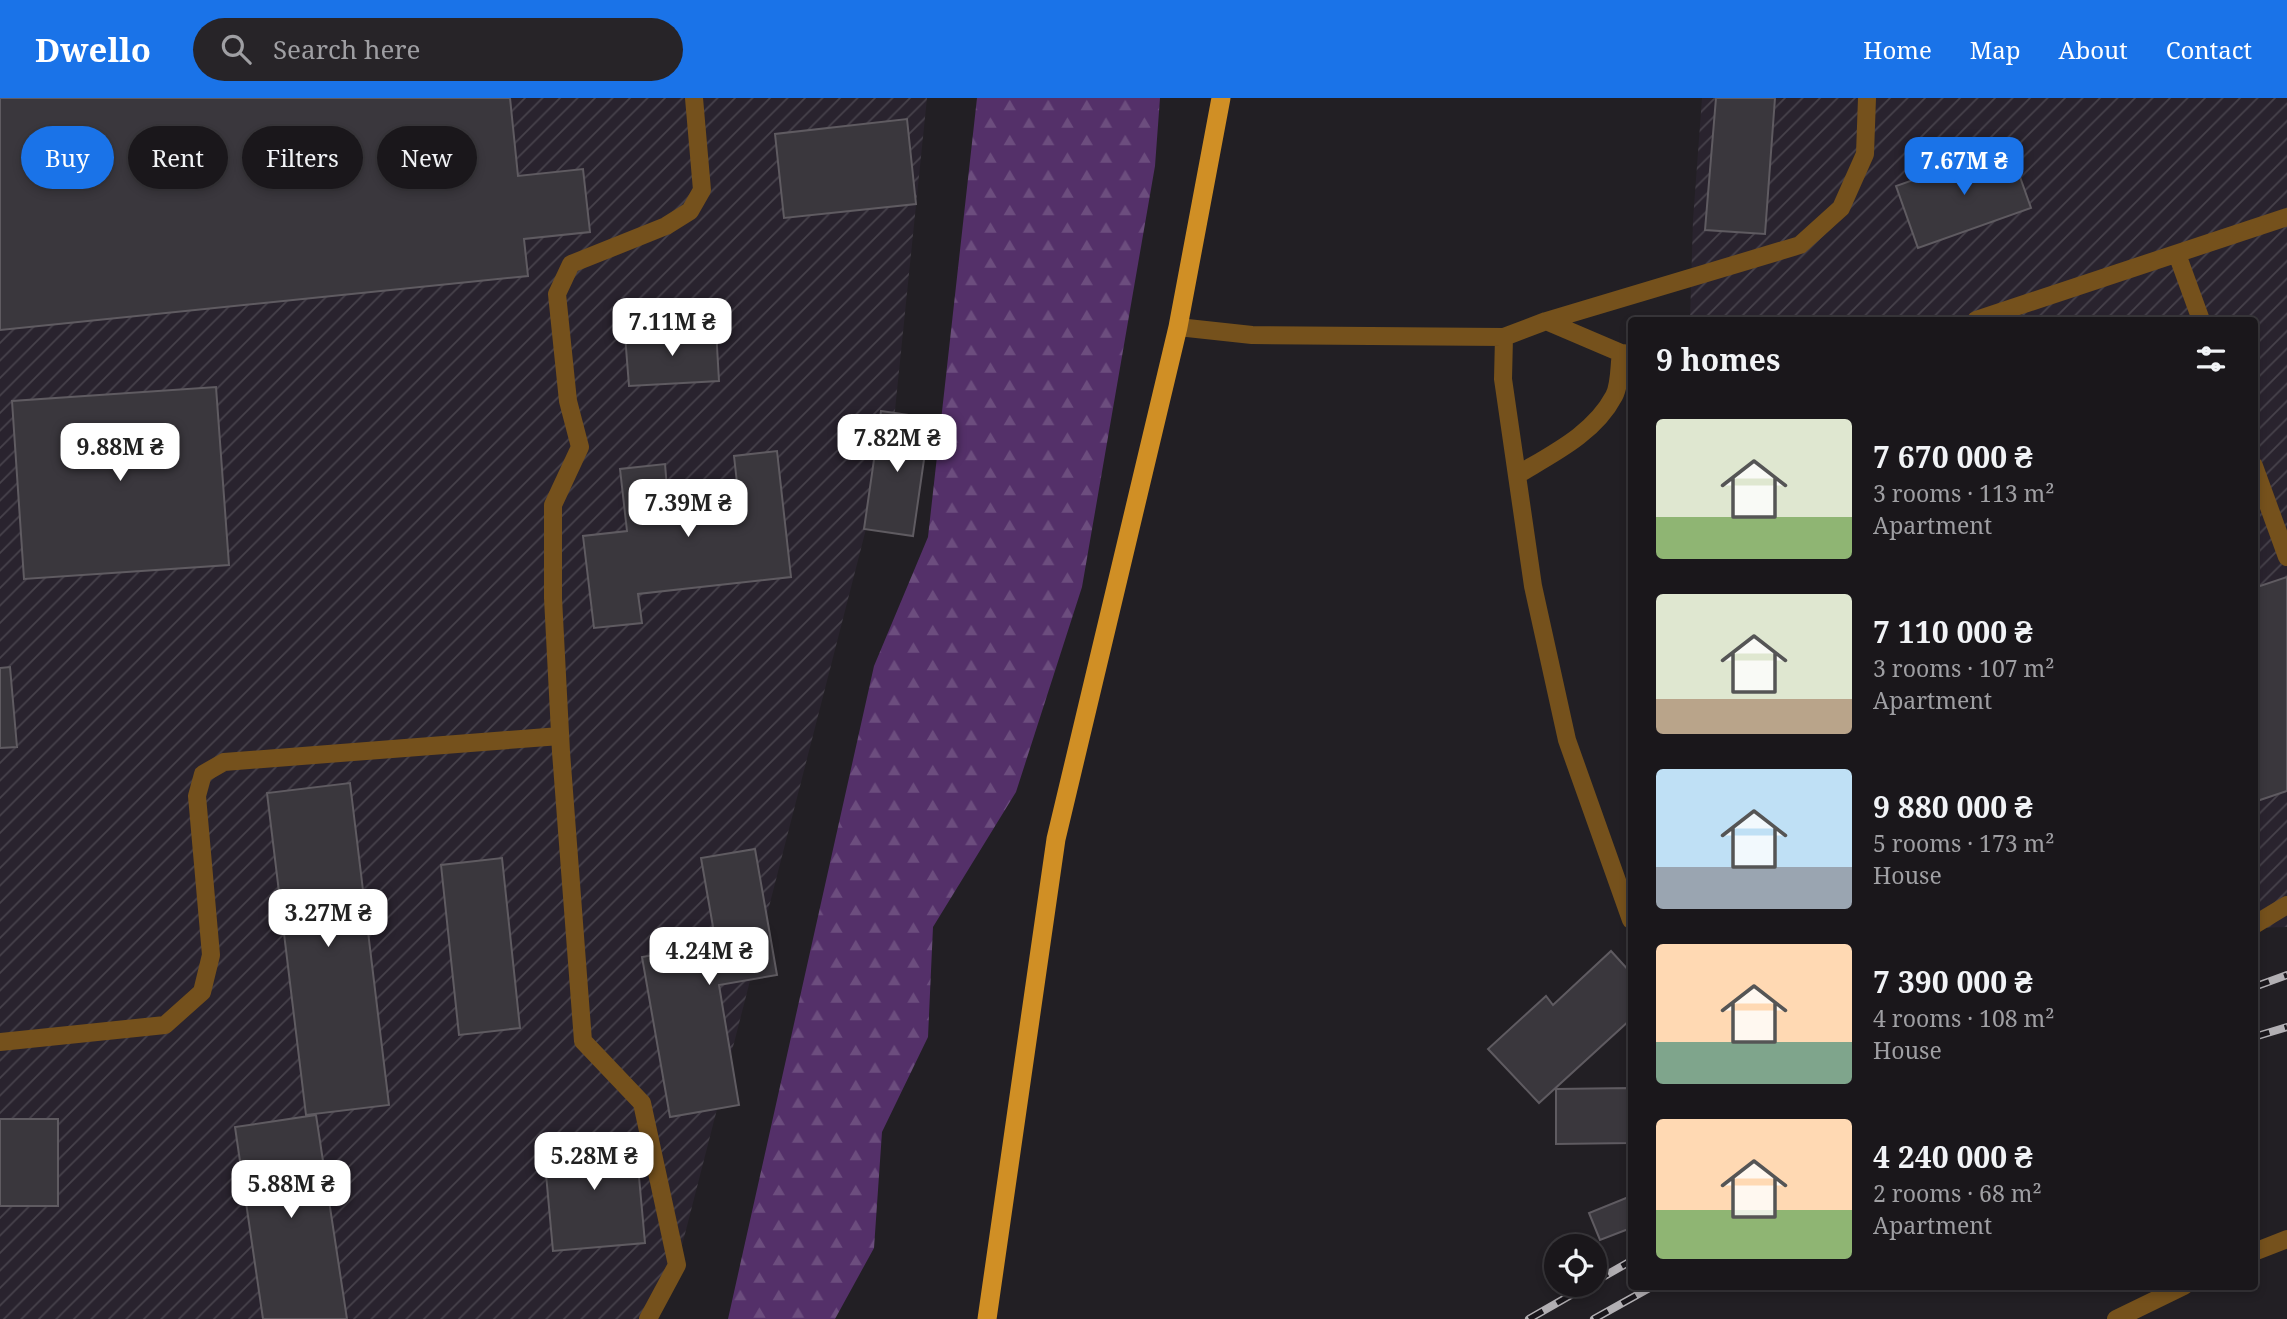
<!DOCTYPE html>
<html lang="en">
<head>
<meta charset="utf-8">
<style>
	body { margin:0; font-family:"Noto Serif",serif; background:#272428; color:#f1f3f6; height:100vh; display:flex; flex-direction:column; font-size:26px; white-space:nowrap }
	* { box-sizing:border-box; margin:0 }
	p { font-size:23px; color:#9f9fa3 }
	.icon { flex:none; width:38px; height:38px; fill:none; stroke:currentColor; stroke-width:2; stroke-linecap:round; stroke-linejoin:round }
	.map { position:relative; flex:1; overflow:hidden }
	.panel { position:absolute; left:1628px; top:219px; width:630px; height:973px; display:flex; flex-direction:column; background:#1a171b; border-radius:7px; box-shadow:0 4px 10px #0003,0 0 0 2px #38363a }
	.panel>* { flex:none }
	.guide { position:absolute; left:21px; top:28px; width:665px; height:63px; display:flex; gap:14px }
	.tools { position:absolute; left:1544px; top:1136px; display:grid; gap:14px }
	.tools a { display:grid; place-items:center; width:63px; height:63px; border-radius:50%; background:#1a171b; box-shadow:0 4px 10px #0003,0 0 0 2px #38363a; font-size:35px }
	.price { position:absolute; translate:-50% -60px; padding:0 16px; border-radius:14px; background:#fff; color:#222; font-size:23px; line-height:46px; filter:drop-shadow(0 2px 4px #0008) }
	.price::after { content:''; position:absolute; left:50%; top:42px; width:21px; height:16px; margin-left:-10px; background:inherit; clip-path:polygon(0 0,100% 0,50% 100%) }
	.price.current { background:#1a73e8; color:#fff }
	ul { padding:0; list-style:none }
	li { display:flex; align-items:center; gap:21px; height:175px; padding:0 28px }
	li span { display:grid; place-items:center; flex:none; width:196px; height:140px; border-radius:7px; color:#555 }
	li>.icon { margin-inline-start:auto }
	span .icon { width:84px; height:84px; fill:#fffc; stroke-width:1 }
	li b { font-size:30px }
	h2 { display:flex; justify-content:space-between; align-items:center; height:84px; padding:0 28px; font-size:30px }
	.chip { padding:0 24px; border-radius:32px; background:#1a171b; box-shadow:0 4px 10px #0003,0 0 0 2px #38363a; font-size:24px; line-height:63px }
	.chip.current { background:#1a73e8; color:#fff }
	header { display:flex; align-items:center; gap:42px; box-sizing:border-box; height:98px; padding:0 35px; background:#1a73e8; color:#fff }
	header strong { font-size:33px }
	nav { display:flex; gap:38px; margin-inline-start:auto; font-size:24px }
	.search { width:490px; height:63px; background:#272428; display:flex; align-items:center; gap:18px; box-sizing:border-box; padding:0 24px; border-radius:38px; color:#9f9fa3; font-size:26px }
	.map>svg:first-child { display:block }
	.industrial { fill:url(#industrial-furrows) }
	.forest { fill:url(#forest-firs) }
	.building { fill:#3a373d; stroke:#5f5b61; stroke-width:2 }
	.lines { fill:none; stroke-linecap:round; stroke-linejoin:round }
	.service { stroke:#75511c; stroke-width:18 }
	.minor { stroke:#75511c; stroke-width:18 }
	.trunk { stroke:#d08f25; stroke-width:19 }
	.rail-casing { stroke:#b2afb3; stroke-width:8 }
	.rail { stroke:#19161b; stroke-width:5; stroke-dasharray:16; stroke-linecap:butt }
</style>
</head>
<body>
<header>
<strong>Dwello</strong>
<div class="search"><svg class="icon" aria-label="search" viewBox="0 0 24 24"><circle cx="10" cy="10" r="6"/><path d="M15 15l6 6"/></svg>Search here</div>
<nav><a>Home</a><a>Map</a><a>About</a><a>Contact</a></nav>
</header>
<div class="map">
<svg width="2287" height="1221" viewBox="0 0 2287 1221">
	<defs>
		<pattern id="industrial-furrows" width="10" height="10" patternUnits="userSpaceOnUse" patternTransform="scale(1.75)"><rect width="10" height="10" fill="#29232e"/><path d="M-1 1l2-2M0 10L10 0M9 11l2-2" fill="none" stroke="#47424b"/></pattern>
		<pattern id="forest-firs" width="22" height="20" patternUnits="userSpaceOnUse" patternTransform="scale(1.75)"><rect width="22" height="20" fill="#543069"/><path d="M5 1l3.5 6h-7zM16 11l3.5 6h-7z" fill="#6c4d7e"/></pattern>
	</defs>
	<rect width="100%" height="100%" fill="#221f24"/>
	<path class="industrial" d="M0,0H927L894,322L677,1167L648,1221H0Z
		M1702,0H2287V829L2254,830V222H1690L1693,122Z"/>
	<path class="forest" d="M977,0H1160L1155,68L1082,489L1016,694L933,829L928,939L882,1034L874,1150L835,1221H728L874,568L928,439Z"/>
	<path class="building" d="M0,0H510L518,78L583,71L590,134L524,141L528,178L0,232Z
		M1716,0H1775L1765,136L1705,132Z
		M907,21L916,106L784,120L775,36Z
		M2009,48L2031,110L1918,150L1896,88Z
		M716,231L719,283L629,288L625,237Z
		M216,289L229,467L24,481L12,303Z
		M881,313L930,320L913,438L864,431Z
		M777,353L791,479L638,496L642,525L594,530L583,438L627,433L620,371L665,366L668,402L738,394L734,358Z
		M2287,479V693L2254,704V490Z
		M10,569L17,649L0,650V570Z
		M350,685L389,1007L306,1017L267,695Z
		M755,751L777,877L719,887L739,1007L670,1019L642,859L716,846L701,760Z
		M502,760L520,930L459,937L441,767Z
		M1611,853L1631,875V921L1539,1005L1488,951L1546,898L1553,907Z
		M1631,990V1045L1556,1046V991Z
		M316,1017L347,1221H263L235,1029Z
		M0,1021H58V1108H0Z
		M635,1035L645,1145L553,1153L543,1043Z
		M1631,1098V1130L1600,1142L1589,1115Z"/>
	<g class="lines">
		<path class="service" d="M2177,156L2201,222
			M1976,222L2287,119
			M1546,223L1621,255L1631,256
			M1178,229L1252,237L1504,239L1546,223L1800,147L1841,110L1865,56L1867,0
			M1504,239L1503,281L1533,488L1567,642L1631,822
			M2254,368L2287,459
			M1517,377C1552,356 1594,336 1614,298C1620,287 1619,267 1621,255
			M2254,827L2287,807
			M0,944L165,927L202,894L211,857L197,698L203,676L224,664L560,638
			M648,1221L677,1167L642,1005L583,943L561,654L553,500V407L580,349L568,303L557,196L571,166L666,128L690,113L702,92L694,0"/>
		<path class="minor" d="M2254,1154L2287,1141
			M2116,1221L2184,1188"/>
		<path class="trunk" d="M987,1221L1056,741L1178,229L1221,0"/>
		<g class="rail-casing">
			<path id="rail" d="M2254,889L2287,877
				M2254,939L2287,929
				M1594,1184L1631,1163
				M1529,1221L1590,1186
				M1594,1221L1653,1188"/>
		</g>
		<use href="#rail" class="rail"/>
	</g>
</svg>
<div class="tools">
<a><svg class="icon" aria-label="locate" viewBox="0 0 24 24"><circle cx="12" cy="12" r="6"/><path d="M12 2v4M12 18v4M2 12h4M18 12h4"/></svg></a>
</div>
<b class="price current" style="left:1964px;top:99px">7.67M ₴</b>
<b class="price" style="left:672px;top:260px">7.11M ₴</b>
<b class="price" style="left:897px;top:376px">7.82M ₴</b>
<b class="price" style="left:120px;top:385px">9.88M ₴</b>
<b class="price" style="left:688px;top:441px">7.39M ₴</b>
<b class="price" style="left:328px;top:851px">3.27M ₴</b>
<b class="price" style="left:709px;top:889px">4.24M ₴</b>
<b class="price" style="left:594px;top:1094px">5.28M ₴</b>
<b class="price" style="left:291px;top:1122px">5.88M ₴</b>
<div class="guide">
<a class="chip current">Buy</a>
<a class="chip">Rent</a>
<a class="chip">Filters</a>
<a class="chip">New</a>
</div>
<section class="panel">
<h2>9 homes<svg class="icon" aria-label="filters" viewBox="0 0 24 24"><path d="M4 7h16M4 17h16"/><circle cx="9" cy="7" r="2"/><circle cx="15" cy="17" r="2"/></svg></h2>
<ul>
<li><span style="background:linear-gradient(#dfe7d0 70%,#8fb573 0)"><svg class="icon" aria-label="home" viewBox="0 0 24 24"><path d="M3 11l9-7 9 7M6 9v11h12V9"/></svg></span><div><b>7 670 000 ₴</b><p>3 rooms · 113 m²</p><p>Apartment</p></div></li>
<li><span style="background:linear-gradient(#dfe7d0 75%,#b9a48a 0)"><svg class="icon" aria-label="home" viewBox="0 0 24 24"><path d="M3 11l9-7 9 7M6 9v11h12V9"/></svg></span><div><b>7 110 000 ₴</b><p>3 rooms · 107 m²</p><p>Apartment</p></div></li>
<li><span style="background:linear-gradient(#bfe0f5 70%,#9aa5b1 0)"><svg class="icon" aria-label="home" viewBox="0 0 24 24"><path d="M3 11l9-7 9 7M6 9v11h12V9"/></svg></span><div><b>9 880 000 ₴</b><p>5 rooms · 173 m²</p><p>House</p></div></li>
<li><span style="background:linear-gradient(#ffd9b3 70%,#7fa58c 0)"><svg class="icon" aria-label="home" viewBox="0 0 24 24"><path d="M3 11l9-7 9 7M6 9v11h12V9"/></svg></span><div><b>7 390 000 ₴</b><p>4 rooms · 108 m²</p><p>House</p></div></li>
<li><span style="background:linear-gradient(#ffd9b3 65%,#8fb573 0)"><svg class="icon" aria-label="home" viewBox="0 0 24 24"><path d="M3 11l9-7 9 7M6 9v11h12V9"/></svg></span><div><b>4 240 000 ₴</b><p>2 rooms · 68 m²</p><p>Apartment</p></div></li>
</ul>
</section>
</div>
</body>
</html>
